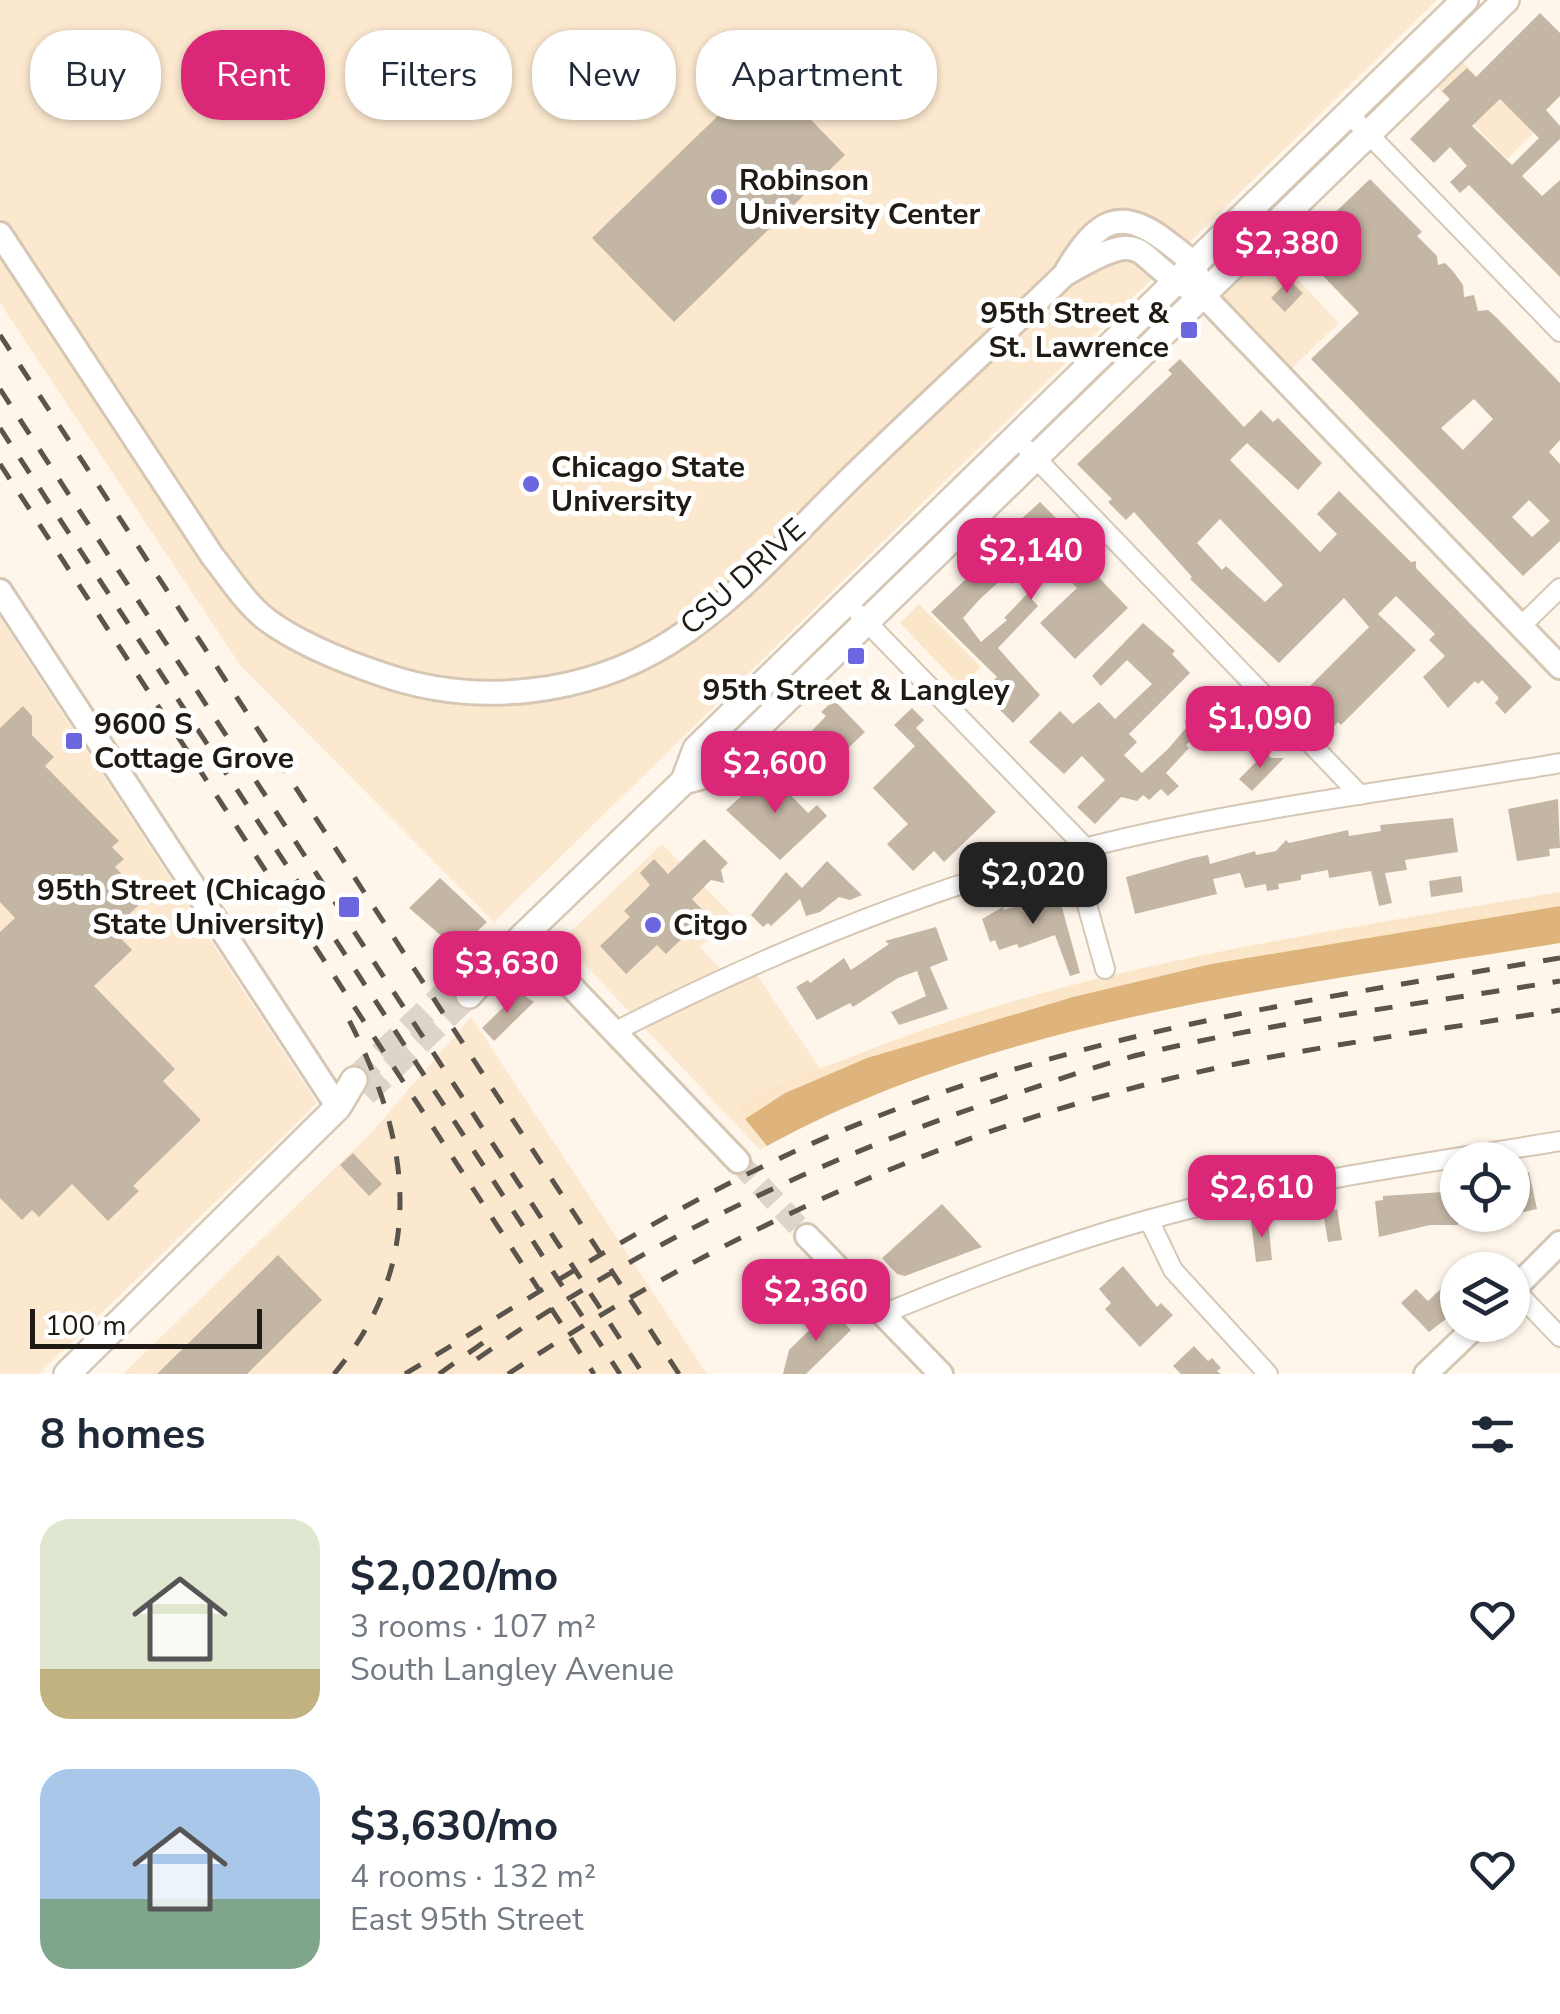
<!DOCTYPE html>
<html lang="en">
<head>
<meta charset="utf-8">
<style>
	body { margin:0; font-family:"Nunito Sans",sans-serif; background:#f6f6f7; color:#1f2937; height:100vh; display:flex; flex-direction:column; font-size:38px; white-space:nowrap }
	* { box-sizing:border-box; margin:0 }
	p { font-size:32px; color:#747a83 }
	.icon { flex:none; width:55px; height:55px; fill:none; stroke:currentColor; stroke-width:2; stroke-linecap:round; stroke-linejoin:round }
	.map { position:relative; height:1374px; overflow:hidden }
	.drawer { display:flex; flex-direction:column; background:#fff; flex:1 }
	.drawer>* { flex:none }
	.banner { position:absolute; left:30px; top:30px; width:1000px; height:90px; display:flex; gap:20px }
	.controls { position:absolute; left:1440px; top:1142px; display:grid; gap:20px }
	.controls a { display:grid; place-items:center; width:90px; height:90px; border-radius:50%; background:#fff; box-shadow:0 2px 8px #0004; font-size:50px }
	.scale { position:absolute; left:30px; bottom:25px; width:232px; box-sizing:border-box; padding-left:10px; border:5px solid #1f1a13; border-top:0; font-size:28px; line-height:35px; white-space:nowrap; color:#1f1a13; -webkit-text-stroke:8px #fff; paint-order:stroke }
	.price { position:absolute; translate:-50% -85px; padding:0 22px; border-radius:20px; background:#db2777; color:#fff; font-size:32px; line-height:65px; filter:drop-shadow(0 2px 5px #0008) }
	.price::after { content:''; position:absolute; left:50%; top:60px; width:30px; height:22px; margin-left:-15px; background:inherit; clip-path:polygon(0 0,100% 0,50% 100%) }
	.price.selected { background:#222; color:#fff }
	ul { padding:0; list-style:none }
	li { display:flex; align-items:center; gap:30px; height:250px; padding:0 40px }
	li span { display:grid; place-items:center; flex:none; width:280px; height:200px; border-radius:30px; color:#555 }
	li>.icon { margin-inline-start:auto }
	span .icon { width:120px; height:120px; fill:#fffc; stroke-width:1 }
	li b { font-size:42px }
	h2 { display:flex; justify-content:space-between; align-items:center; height:120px; padding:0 40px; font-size:42px }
	.pill { padding:0 35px; border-radius:40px; background:#fff; box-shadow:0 2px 8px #0004; font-size:35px; line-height:90px }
	.pill.selected { background:#db2777; color:#fff }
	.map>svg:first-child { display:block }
	.built { fill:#fce8cf }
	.green { fill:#fce6c9 }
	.forest { fill:#deb47c }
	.building { fill:#c4b6a4; fill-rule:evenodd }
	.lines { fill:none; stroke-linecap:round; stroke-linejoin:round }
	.secondary-tunnel { stroke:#ddd5cb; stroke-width:22; stroke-dasharray:22 11; stroke-linecap:butt }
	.primary-tunnel { stroke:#ddd5cb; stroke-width:25; stroke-dasharray:25 12; stroke-linecap:butt }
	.street-casing { stroke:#d6c7b5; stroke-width:22 }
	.secondary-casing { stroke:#d6c7b5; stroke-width:28 }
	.primary-casing { stroke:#d6c7b5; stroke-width:30 }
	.street { stroke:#fff; stroke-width:18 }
	.secondary { stroke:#fff; stroke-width:22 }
	.primary { stroke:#fff; stroke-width:25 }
	.rail { stroke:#5b544c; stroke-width:5; stroke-dasharray:18 18; stroke-linecap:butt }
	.poi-dot { fill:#6c67e1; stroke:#fff; stroke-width:4 }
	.labels { text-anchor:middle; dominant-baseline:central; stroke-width:10; stroke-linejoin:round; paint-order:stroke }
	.poi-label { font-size:30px; font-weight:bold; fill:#1f1a13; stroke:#fff; text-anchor:start }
	.street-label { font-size:30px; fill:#1f1a13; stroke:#fff }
</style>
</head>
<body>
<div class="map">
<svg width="1560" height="1374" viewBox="0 0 1560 1374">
	<rect width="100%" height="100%" fill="#fff6eb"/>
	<path class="built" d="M0,0H1437L494,922L240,665L0,303Z
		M1463,62L1534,133L1507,159L1437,87Z
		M1269,249L1339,323L1289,371L1219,297Z
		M0,618L317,1103L39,1374H0Z
		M662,844L732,915L700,947L735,985L757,975L821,1070L769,1090L736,1108L767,1146L760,1150L567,946L564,938Z
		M471,1017L707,1374H123L370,1134Z"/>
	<path class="green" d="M919,604L981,667L961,687L900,623Z
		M1560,892V906L1211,964L1073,997L867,1058L785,1093L745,1119L736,1108C772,1082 820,1070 861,1053C1086,964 1323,933 1560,892Z"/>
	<path class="forest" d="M1560,906V943C1302,985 999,1018 767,1146L745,1119L785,1093L867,1058L1073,997L1211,964Z"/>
	<path class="building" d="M1540,13L1560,33V96L1546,110L1560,126V139L1522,176L1542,196L1560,180V277L1469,185L1460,193L1450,182L1467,166L1450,147L1434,163L1410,139L1450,99L1442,91L1467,68L1476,77ZM1500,99L1539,138L1512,165L1472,126Z
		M764,71L845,155L674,322L592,238Z
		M1370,179L1422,232L1417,236L1437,256L1438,265L1445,263L1453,271L1463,285L1464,297L1474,295L1478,311L1488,310L1497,318L1560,383V440L1549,452L1560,464V541L1523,576L1311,359L1359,313L1297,249ZM1474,399L1493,419L1463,450L1441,428ZM1529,500L1550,521L1532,537L1512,517Z
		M1289,280L1303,293L1285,312L1271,298Z
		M1180,359L1244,427L1261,410L1273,422L1278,418L1322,463L1298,490L1247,443L1230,460L1320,552L1337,534L1317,514L1339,491L1411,562L1416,561V568L1532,687L1505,714L1495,703L1499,698L1482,680L1478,684L1475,681L1448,708L1423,677L1445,656L1429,640L1435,634L1396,596L1378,614L1416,650L1341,725L1338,722L1334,726L1303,693L1369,627L1344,598L1279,663L1190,579L1192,577L1134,512L1126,520L1108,502L1112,499L1077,464L1172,374L1168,370ZM1220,519L1283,585L1265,602L1226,566L1222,570L1197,543Z
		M1040,502L1092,554L1084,562L1128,608L1075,659L1040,623L1077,588L1044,553L1012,584L1005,576L979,600L963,618L981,642L1007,620L1004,618L1027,594L1038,606L998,648L1040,695L1013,723L982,692L997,677L931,612L988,558L984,553Z
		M1143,623L1175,651L1172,654L1190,673L1129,734L1137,742L1124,755L1142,773L1168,749L1186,728L1185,720L1211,694L1225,708L1186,745L1189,748L1166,773L1179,786L1168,796L1161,789L1149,800L1143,795L1137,801L1121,797L1095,824L1077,807L1105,780L1082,756L1064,774L1029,742L1060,711L1073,724L1099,702L1115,719L1152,684L1127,660L1101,686L1092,676Z
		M834,700L865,732L843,753L848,759L838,770L820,752L812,753L814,747L805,738L826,716L821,712Z
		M23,706L32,716V735L54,757L45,766L119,841L112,847L124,859L115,867L145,899L113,930L132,950L94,986L175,1069L163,1081L201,1120L133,1186L139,1191L108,1221L72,1184L39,1217L32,1210L22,1220L0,1198V932L15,918L0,902V728Z
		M912,708L924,720L916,728L996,812L944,862L934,851L913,871L887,844L908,824L873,788L915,746L894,725Z
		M1266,752L1271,758H1284L1252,791L1239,779Z
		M768,772L808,813L817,805L827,816L780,860L726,810Z
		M1558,799L1560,848L1549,849L1550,856L1517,861L1508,809Z
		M1453,818L1458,852L1405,860L1407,870L1385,873L1392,903L1379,906L1371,871L1329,878L1328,870L1301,875V880L1278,884L1279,889L1267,891L1266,884L1245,888L1240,873L1213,879L1217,894L1135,914L1126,877L1193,858L1208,855L1210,864L1255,851L1256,855L1276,851L1286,840L1289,843L1348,830L1349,836L1381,831L1380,825Z
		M704,839L728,863L721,870L724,883L711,880L692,899L715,923L702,935L694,927L666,954L657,945L626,974L600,946L630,917L624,911L650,885L640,873L654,859L668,874Z
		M827,861L862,895L850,900L839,897L820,912L806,916L800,899L771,926L768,923L763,927L751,915L786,872L802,888Z
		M1461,876L1463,892L1431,897L1429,881Z
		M440,878L487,922L448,960L437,948L445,939L409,908Z
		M1058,893L1080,973L1070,976L1055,935L1019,948L1017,944L999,950L995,940L990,942L982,919L1003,907L1004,910Z
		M936,927L948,960L930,967L948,1009L899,1025L891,1012L926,996L917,971L898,978L853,1007L850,1003L817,1020L796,987L808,980L810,983L844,958L851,970L889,944L885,941Z
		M519,992L534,1002L494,1041L482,1028Z
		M353,1153L382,1184L369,1196L340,1165Z
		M1529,1172L1537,1209L1520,1213L1512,1175Z
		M1458,1191V1225H1430L1379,1237L1375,1201L1383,1200V1196Z
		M942,1204L982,1247L905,1276L897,1274L882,1258Z
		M1337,1209L1342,1240L1328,1242L1323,1212Z
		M1268,1219L1272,1260L1256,1262L1251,1221Z
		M278,1255L322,1300L247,1374H157Z
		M1123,1266L1157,1307L1161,1303L1173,1315L1140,1347L1105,1309L1111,1303L1099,1289Z
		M1448,1282L1458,1291V1310L1429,1332L1401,1303L1416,1289L1428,1301Z
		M831,1309L851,1330L806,1374H783L789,1350Z
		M1194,1346L1208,1361L1212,1358L1221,1368L1217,1371L1221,1374H1181L1173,1366Z"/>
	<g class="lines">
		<path class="secondary-tunnel" d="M738,1161L807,1236"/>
		<path class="primary-tunnel" d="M354,1080L458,981
			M365,1094L469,995"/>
		<g class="street-casing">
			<path id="street" d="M1349,114L1560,332
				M1027,449L1360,795
				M859,614L1086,848
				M1521,626L1560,588
				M1072,851L1105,969
				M614,1032C761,957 913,893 1073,851C1232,809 1398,791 1560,763
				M1149,1220L1173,1270L1268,1374
				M1514,1289L1560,1337
				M883,1314C982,1273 1081,1236 1185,1210C1308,1179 1435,1162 1560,1141"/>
		</g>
		<g class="secondary-casing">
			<path id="secondary" d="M0,234L213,557C230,578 245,603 267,620C301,645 345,662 384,675C477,707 586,695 669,643C739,599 796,531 855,474C924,407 995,342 1064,275C1158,219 1126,262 1203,295L1560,667
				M1067,270C1096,222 1119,204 1167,242C1181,253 1194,260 1198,277
				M0,591L338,1107
				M523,936L738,1161
				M807,1236L941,1374
				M1512,1291L1560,1243
				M1426,1374L1477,1325"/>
		</g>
		<g class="primary-casing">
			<path id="primary" d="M684,781L710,774L1506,0
				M458,981L475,964L506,946
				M469,995L523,936L684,781L696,749L1465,0
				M67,1374L338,1107L354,1080"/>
		</g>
		<use href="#street" class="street"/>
		<use href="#secondary" class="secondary"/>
		<use href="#primary" class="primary"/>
		<path class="rail" d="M0,335L679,1374
			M0,389L643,1374
			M0,428L620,1374
			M0,464L594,1374
			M477,1359C640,1244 822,1157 1012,1095C1055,1081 1098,1065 1142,1054C1279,1021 1421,1004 1560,981
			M334,1374C428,1262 411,1141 349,1020
			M405,1374C548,1287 679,1200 834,1134C1073,1033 1307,1000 1560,958
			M439,1374L484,1342
			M508,1374C707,1241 924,1140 1156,1082C1288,1049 1426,1032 1560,1010"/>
	</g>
	<g class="poi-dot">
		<circle cx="719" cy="197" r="10"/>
		<rect x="1179" y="320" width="20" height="20" rx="5"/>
		<circle cx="531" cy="484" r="10"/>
		<rect x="846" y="646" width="20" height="20" rx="5"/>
		<rect x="64" y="731" width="20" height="20" rx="5"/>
		<rect x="337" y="895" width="24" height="24" rx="5"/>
		<circle cx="653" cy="925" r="10"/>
	</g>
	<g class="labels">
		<g class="poi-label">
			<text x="739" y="180">Robinson<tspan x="739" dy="34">University Center</tspan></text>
			<text x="1169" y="313" text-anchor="end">95th Street &amp;<tspan x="1169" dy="34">St. Lawrence</tspan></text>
			<text x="551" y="467">Chicago State<tspan x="551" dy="34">University</tspan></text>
			<text x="856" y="690" text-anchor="middle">95th Street &amp; Langley</text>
			<text x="94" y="724">9600 S<tspan x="94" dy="34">Cottage Grove</tspan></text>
			<text x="326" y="890" text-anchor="end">95th Street (Chicago<tspan x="326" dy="34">State University)</tspan></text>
			<text x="673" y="925">Citgo</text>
		</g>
		<g class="street-label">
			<text transform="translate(743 577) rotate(-42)">CSU DRIVE</text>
		</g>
	</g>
</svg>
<div class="controls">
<a><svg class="icon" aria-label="locate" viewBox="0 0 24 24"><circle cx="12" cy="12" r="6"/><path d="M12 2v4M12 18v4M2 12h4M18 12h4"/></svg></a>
<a><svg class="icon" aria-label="layers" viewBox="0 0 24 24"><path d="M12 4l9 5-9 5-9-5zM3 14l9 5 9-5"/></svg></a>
</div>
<div class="scale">100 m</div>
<b class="price" style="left:1287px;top:296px">$2,380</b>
<b class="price" style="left:1031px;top:603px">$2,140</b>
<b class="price" style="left:1260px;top:771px">$1,090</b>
<b class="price" style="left:775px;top:816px">$2,600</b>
<b class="price selected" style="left:1033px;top:927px">$2,020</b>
<b class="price" style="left:507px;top:1016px">$3,630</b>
<b class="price" style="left:1262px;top:1240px">$2,610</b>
<b class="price" style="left:816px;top:1344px">$2,360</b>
<div class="banner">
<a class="pill">Buy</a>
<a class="pill selected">Rent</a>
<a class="pill">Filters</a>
<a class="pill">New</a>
<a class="pill">Apartment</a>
</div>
</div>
<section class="drawer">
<h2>8 homes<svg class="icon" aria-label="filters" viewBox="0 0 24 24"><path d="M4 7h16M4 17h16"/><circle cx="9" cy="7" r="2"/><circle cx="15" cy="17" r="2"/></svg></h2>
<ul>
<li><span style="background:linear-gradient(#dfe7d0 75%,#c2b280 0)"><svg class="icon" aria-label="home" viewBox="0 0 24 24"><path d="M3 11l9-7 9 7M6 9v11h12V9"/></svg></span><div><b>$2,020/mo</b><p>3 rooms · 107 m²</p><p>South Langley Avenue</p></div><svg class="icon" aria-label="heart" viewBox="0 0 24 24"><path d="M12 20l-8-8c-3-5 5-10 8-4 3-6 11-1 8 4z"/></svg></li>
<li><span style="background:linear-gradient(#a9c7e8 65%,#7fa58c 0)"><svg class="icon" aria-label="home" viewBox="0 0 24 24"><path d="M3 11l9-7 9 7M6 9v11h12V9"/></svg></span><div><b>$3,630/mo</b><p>4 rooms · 132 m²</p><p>East 95th Street</p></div><svg class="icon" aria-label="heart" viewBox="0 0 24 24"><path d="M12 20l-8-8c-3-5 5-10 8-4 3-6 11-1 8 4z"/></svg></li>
</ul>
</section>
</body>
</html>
